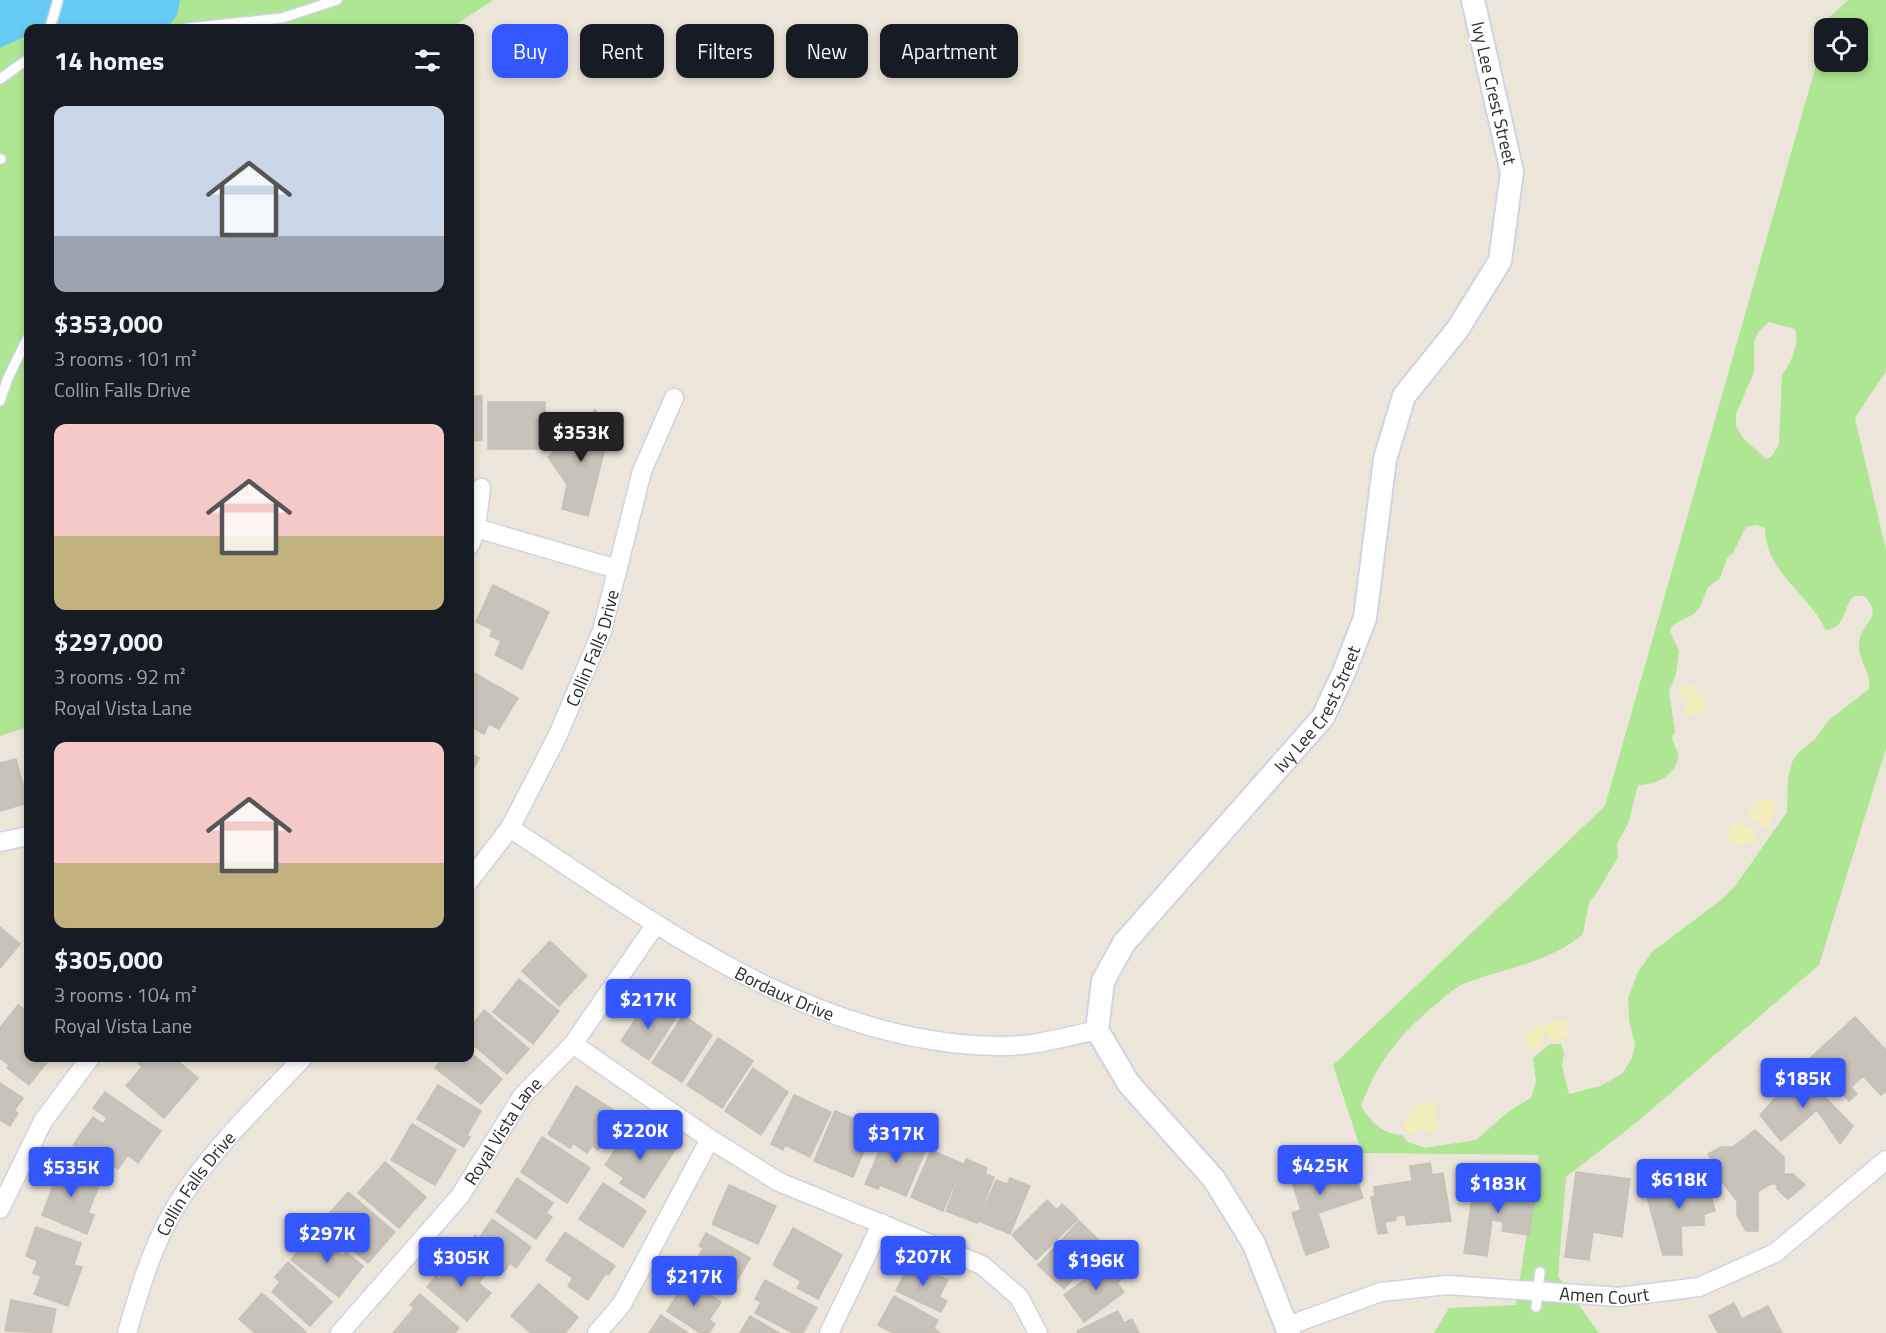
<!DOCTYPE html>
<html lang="en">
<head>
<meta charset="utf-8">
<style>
	body { margin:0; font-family:"Titillium Web",sans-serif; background:#20242c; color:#f1f3f6; height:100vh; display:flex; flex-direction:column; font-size:22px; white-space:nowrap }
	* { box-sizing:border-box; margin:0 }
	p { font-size:20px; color:#9ea1a6 }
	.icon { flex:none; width:33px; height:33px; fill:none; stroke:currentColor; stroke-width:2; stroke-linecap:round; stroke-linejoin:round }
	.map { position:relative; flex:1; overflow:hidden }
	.panel { position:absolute; left:24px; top:24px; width:450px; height:1038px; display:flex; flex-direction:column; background:#171b24; border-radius:12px; box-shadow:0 3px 9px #0003 }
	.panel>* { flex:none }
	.hud { position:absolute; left:492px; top:24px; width:570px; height:54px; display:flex; gap:12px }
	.tools { position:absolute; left:1814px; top:18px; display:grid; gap:12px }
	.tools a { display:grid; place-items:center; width:54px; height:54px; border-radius:12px; background:#171b24; box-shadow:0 3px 9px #0003; font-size:30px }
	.price { position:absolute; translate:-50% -51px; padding:0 14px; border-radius:6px; background:#3456ff; color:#fff; font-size:20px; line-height:39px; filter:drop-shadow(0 2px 3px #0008) }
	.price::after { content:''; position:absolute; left:50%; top:36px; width:18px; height:14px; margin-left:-9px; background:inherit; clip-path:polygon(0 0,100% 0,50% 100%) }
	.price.selected { background:#222; color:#fff }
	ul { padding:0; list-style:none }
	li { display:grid; align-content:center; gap:12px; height:318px; padding:0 30px }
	li span { display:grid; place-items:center; height:186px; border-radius:12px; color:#555 }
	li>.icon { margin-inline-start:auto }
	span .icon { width:108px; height:108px; fill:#fffc; stroke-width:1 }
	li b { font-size:26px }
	h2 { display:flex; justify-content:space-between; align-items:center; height:72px; padding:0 30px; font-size:26px }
	.chip { padding:0 21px; border-radius:12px; background:#171b24; box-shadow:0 3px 9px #0003; font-size:21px; line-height:54px }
	.chip.selected { background:#3456ff; color:#fff }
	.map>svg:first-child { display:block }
	.green { fill:#aee693; fill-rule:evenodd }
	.sand { fill:#f3ecbb }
	.water { fill:#67ccf4 }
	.building { fill:#c7c2ba; stroke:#c8c1b4; stroke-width:1.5 }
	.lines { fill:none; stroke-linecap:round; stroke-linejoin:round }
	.service-casing { stroke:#cfd3e3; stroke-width:12 }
	.minor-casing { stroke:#cfd3e3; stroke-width:21 }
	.tertiary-casing { stroke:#cfd3e3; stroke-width:26 }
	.service { stroke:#fff; stroke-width:9 }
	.minor { stroke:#fff; stroke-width:18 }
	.tertiary { stroke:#fff; stroke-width:22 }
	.labels { text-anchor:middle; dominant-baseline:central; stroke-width:4.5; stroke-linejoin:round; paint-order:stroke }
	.street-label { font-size:18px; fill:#292929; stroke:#fff }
</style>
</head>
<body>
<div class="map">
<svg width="1886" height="1333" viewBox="0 0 1886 1333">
	<rect width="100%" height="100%" fill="#ece5da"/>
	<path class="green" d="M0,0H493L451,28H28V727L0,736Z
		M1848,0H1886V371L1855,418L1886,550V748L1819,965L1637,1122L1566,1177L1558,1276L1599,1333H1434L1449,1308L1516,1305L1539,1155L1362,1153L1333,1065L1605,806L1824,37V62H1857V28H1826L1830,17ZM1769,322L1795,329C1800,343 1791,363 1782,375L1779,445L1771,457L1766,459L1743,438L1736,426V414L1754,372V343L1758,332ZM1756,525L1765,528C1766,574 1807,591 1826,630C1847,627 1841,610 1854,596H1864C1886,618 1860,622 1859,644C1858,660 1872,673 1869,689L1828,721L1815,739L1799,752L1792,762L1788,778L1787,812L1736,885L1721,900L1652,952L1638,972L1628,998L1629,1020L1635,1044L1632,1058L1622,1074L1600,1086L1569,1094L1562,1066L1564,1053L1561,1044H1550L1533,1058L1536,1081L1531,1098L1508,1112L1476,1140L1425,1148L1408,1142L1402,1135C1382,1134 1371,1122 1361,1106C1376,1063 1403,1030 1439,1002C1446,996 1453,989 1461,985C1500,969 1550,963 1583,934L1589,902L1596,894L1618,857L1617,843L1628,824L1638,785C1654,785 1677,776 1678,756C1678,751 1673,743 1672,738L1675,732L1669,692L1676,674L1679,651L1670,631L1673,625L1694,614L1700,607L1708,587L1720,578L1727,558L1733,553L1746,527Z"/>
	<path class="sand" d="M1689,684L1697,688L1699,697L1707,702L1703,711L1691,716L1684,714L1687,696H1680L1678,691Z
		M1759,800L1773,801L1776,805L1770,819L1771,823L1767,829L1748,816L1751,806Z
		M1741,823L1756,831L1753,843L1741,846L1730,841L1728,832L1734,824Z
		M1561,1019L1566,1021L1569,1036L1553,1042L1544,1032L1541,1047L1536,1050L1529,1048L1525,1036L1537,1024L1543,1026Z
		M1422,1101L1433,1103L1436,1109L1435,1118L1440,1124L1432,1133H1426L1425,1127L1412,1135L1402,1126Z"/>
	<path class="water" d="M0,0H180L177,15L167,28H61L57,23L46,22L38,28H28V35L0,48Z"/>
	<path class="building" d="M470,396H482V440L470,441Z
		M488,402H545V449H488Z
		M595,410L609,432L588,516L562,509L567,484L548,457Z
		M493,585L549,612L522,669L495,655L501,641L490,636L493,630L476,622Z
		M474,673L518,698L499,729L489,724L484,734L470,726V681Z
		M470,753L479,758L470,777Z
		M16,759L28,803L0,811V763Z
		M0,927L20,944L0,968Z
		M550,941L587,976L559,1006L522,971Z
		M519,979L559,1011L533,1044L493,1012Z
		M647,1001L675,1019L649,1060L621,1041Z
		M18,1005L28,1012V1058H43L48,1061L29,1085L7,1068L9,1065L0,1058V1028Z
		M484,1010L529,1049L507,1074L470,1042V1028Z
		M683,1015L712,1035L682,1082L652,1063Z
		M1855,1017L1886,1050V1091L1881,1095L1863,1076L1851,1087L1857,1094L1849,1101L1809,1059Z
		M718,1038L753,1061L722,1108L687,1085Z
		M470,1052L502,1079L481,1104L435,1068L443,1058H470Z
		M141,1058H174L198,1078L164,1118L126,1086L142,1067L137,1062Z
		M1794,1065L1853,1126L1840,1144L1817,1110L1781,1141L1760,1115L1795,1076L1791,1069Z
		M753,1068L788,1092L761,1135L725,1111Z
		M0,1083L23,1098L14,1111L18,1113L10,1126L0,1120Z
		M438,1085L481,1111L467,1135L470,1137L464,1147L417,1119Z
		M576,1086L621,1115L598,1150L592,1146L587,1153L573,1143L570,1148L548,1134Z
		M105,1092L161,1131L138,1163L128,1155L118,1169L104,1159L100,1164L73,1145L93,1117L103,1124L107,1118L93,1108Z
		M794,1095L831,1112L810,1157L785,1145L783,1150L771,1144Z
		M835,1111L874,1127L853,1177L814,1161Z
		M412,1124L456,1150L435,1185L391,1160Z
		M628,1129L644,1140L649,1131L676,1148L644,1198L620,1183L624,1178L605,1165Z
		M1755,1130L1784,1157V1174H1793L1805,1185L1788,1199L1777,1189V1184H1771L1758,1191V1231H1746L1737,1215V1201L1717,1175L1716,1168L1708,1154L1721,1147H1733Z
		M888,1131L927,1147L906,1196L880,1185L878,1189L865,1184Z
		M542,1137L590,1168L567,1203L521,1172Z
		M931,1150L963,1164L943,1211L911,1197Z
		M1313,1151L1319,1171L1351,1160L1363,1198L1318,1213L1329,1247L1306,1255L1292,1213L1301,1210L1285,1160Z
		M966,1159L987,1168L985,1174L994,1177L977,1223L946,1211Z
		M385,1162L426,1197L399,1228L358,1193Z
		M57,1163L101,1181L88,1213L94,1215L87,1234L42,1215L54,1184L49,1182Z
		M1430,1163L1432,1175L1443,1173L1451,1221L1407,1225L1405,1215L1396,1216V1220L1385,1222L1387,1233L1378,1234L1371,1197L1375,1196L1374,1187L1412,1181L1410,1166Z
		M1576,1172L1630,1179L1622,1237L1593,1232L1589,1260L1565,1257Z
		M1705,1174L1715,1211L1704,1214V1225L1681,1226L1682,1255H1663L1645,1190Z
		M517,1178L553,1203L546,1213L552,1217L536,1239L496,1212Z
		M1010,1178L1030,1186L1010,1234L979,1221L996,1180L1007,1184Z
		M1482,1182L1536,1190L1529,1235L1502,1231L1503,1222L1492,1220L1487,1256L1464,1253L1473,1192L1481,1193Z
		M603,1183L646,1211L623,1247L579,1219Z
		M729,1185L776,1206L758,1244L712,1224Z
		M348,1192L395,1232L368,1263L321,1223Z
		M1047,1200L1057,1210L1062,1204L1078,1219L1036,1260L1012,1235Z
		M492,1219L531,1247L516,1268L510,1263L504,1272L466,1247L475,1235L479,1238Z
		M1079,1221L1104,1245L1064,1289L1038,1265Z
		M36,1227L81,1243L74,1265L82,1267L68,1306L34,1294L41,1276L33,1273L38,1261L26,1256Z
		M793,1228L842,1255L818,1299L797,1288L801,1281L773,1265Z
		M312,1232L343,1256L346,1252L363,1266L339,1297L291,1260Z
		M565,1232L615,1266L608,1275L606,1273L588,1300L568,1286L573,1278L546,1260Z
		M706,1233L750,1258L731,1291L692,1268L703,1248L699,1246Z
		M461,1255L485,1275L479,1283L491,1293L467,1321L427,1287L436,1276L440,1279Z
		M1111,1260L1124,1277L1117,1283L1124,1292L1084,1322L1064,1295Z
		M288,1262L332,1302L310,1326L272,1292L280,1282L275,1277Z
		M910,1262L948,1280L939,1297L947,1301L941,1312L896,1291Z
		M683,1277L721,1302L709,1320L715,1324L709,1333H700L667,1311L680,1291L675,1289Z
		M765,1280L817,1308L803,1333H793L755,1313L761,1302L755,1299Z
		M539,1284L578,1317L565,1333H531L511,1316Z
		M262,1293L306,1332L305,1333H255L239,1319Z
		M420,1294L459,1328L455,1333H393L414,1308L410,1305Z
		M894,1296L938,1320L934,1328L940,1333H893L878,1325Z
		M11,1300L56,1309L51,1333L5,1331Z
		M1734,1303L1742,1319L1768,1306L1782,1333H1718L1709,1316Z
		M1118,1311L1124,1323L1132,1319L1139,1333H1078L1077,1331Z
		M661,1315L688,1333H649Z
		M750,1316L779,1333H740Z"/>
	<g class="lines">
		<g class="service-casing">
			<path id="service" d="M50,28L58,0
				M187,28L282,18L337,0
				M0,79L28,59
				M0,159H1
				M0,401L8,378L28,337
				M1536,1307L1540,1272"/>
		</g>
		<g class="minor-casing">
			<g id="minor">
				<path d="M476,528L617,569"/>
				<path d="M470,545L476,528L481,488"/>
				<path id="s1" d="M510,828C658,925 813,1044 998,1046C1031,1047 1066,1037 1097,1030"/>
				<path d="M0,842L28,836"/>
				<path id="s2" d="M470,880L510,828L557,737L602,631L642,471L674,398"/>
				<path d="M573,1044L710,1139L779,1182L982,1265L1019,1297L1038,1333"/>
				<path d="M0,1209L43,1121L90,1058"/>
				<path id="s3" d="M1287,1326L1381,1292L1448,1285L1619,1297L1699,1287L1775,1253L1886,1160"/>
				<path id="s4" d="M127,1333C139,1291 151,1250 172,1213C205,1156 258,1105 303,1058"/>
				<path id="s5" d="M340,1333L460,1196L523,1095L573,1044L656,924"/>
				<path d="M597,1333L622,1304L710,1139"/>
				<path d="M829,1333L882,1223"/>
			</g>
		</g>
		<g class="tertiary-casing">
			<g id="tertiary">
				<path id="s6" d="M1289,1333L1254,1244L1214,1179L1129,1084L1097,1030L1103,981L1124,943L1323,717L1344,672L1365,618L1385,459L1404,396L1457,330L1500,261L1512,172L1473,0"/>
			</g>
		</g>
		<use href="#service" class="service"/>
		<use href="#minor" class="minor"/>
		<use href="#tertiary" class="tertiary"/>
	</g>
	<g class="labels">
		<g class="street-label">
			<text transform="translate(1494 93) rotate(77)">Ivy Lee Crest Street</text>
			<text stroke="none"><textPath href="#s2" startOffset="264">Collin Falls Drive</textPath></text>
			<text stroke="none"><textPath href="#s6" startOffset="760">Ivy Lee Crest Street</textPath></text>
			<text stroke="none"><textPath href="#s1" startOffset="321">Bordaux Drive</textPath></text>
			<text stroke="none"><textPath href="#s5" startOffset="260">Royal Vista Lane</textPath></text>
			<text stroke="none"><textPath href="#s4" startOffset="166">Collin Falls Drive</textPath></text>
			<text stroke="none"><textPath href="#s3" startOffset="324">Amen Court</textPath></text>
		</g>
	</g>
</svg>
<div class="tools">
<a><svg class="icon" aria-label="locate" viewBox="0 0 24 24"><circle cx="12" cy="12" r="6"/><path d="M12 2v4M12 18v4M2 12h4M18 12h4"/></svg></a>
</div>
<b class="price selected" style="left:581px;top:463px">$353K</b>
<b class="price" style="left:648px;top:1030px">$217K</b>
<b class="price" style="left:1803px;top:1109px">$185K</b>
<b class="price" style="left:640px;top:1161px">$220K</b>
<b class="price" style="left:896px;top:1164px">$317K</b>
<b class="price" style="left:1320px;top:1196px">$425K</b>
<b class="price" style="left:71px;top:1198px">$535K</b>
<b class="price" style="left:1679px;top:1210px">$618K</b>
<b class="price" style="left:1498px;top:1214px">$183K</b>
<b class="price" style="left:327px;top:1264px">$297K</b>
<b class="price" style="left:923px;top:1287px">$207K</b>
<b class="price" style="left:461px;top:1288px">$305K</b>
<b class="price" style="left:1096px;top:1291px">$196K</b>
<b class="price" style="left:694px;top:1307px">$217K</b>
<div class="hud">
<a class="chip selected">Buy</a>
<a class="chip">Rent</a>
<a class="chip">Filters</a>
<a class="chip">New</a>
<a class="chip">Apartment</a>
</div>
<section class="panel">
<h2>14 homes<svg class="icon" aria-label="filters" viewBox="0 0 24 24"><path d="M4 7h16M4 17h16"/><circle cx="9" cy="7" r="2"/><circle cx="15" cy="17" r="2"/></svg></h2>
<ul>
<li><span style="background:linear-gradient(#c9d6e8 70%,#9aa5b1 0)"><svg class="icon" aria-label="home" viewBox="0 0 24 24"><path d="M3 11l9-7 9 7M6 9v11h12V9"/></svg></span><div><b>$353,000</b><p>3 rooms · 101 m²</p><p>Collin Falls Drive</p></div></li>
<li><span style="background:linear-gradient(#f6c9c9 60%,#c2b280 0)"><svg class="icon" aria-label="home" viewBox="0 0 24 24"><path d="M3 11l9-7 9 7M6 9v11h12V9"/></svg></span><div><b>$297,000</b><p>3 rooms · 92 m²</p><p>Royal Vista Lane</p></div></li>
<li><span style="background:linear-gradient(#f6c9c9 65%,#c2b280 0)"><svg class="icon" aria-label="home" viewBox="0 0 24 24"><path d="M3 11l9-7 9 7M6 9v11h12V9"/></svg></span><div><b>$305,000</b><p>3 rooms · 104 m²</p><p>Royal Vista Lane</p></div></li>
</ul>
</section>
</div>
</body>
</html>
